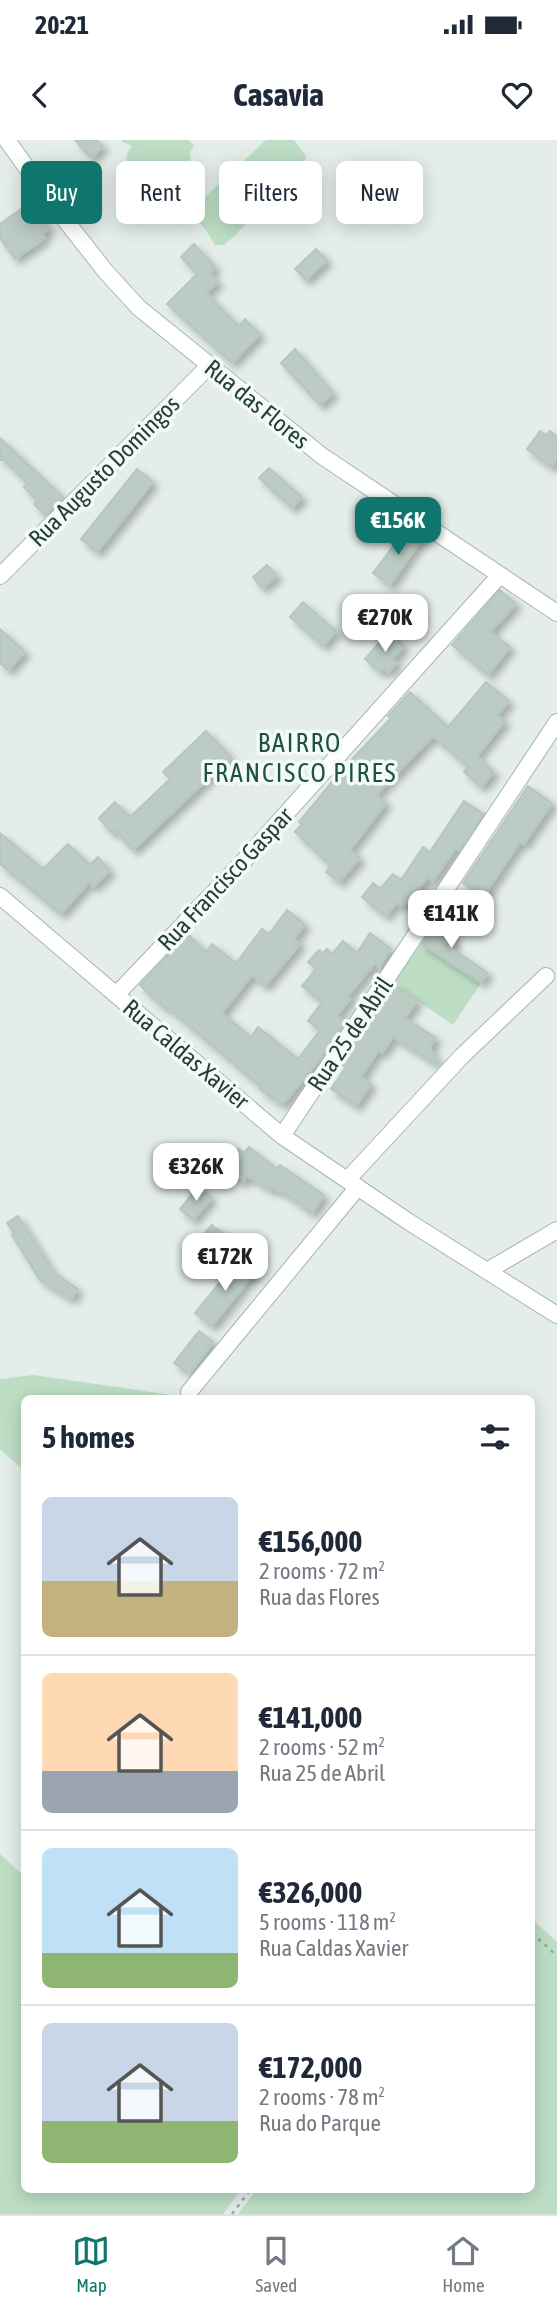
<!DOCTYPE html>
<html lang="en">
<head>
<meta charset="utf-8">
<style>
	body { margin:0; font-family:"Asap Condensed",sans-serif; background:#f6f6f7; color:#1f2937; height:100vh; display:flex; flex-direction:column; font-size:26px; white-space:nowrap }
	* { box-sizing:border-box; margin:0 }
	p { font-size:23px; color:#747a83 }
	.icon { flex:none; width:38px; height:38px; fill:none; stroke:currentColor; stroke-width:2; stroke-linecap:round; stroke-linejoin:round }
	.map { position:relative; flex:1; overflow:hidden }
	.side { position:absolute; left:21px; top:1255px; width:514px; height:798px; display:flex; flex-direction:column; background:#fff; border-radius:10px; box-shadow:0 4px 18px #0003 }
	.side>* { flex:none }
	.hud { position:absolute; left:21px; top:21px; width:516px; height:63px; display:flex; gap:14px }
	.price { position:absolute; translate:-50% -60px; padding:0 16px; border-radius:14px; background:#fff; color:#222; font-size:23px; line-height:46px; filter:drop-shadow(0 2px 4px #0008) }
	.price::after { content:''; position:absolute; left:50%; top:42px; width:21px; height:16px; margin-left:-10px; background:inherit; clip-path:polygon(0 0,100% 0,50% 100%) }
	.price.on { background:#0f766e; color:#fff }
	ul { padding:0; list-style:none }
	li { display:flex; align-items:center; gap:21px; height:175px; padding:0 21px }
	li+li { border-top:2px solid #e0e1e3 }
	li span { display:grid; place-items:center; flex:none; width:196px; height:140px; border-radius:10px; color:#555 }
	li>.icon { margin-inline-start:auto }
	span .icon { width:84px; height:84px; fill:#fffc; stroke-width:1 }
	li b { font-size:30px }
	h2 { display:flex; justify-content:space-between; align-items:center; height:84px; padding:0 21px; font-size:30px }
	.pill { padding:0 24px; border-radius:10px; background:#fff; box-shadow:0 4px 18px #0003; font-size:24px; line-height:63px }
	.pill.on { background:#0f766e; color:#fff }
	.status { display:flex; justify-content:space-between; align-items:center; height:49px; padding:0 35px; background:#fff; direction:ltr }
	.status svg { height:19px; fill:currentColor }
	header { display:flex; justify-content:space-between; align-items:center; height:91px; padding:0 21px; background:#fff; font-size:32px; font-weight:700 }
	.menu { display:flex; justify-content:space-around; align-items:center; height:98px; border-top:2px solid #e0e1e3; background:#fff; font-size:19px; color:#747a83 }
	.menu a { display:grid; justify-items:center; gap:4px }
	.menu .on { color:#0f766e }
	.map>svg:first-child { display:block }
	.green { fill:#bddec5 }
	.building { fill:#bccbc4; stroke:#b6c7bf; stroke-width:2; filter:url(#shadow) }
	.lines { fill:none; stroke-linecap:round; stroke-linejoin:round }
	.minor-casing { stroke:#a6b5b0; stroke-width:18 }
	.path { stroke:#84b1a1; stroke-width:2.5; stroke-dasharray:3.5 5; stroke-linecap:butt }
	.minor { stroke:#fff; stroke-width:16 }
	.labels { text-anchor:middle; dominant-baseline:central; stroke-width:7; stroke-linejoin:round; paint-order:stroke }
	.street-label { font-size:24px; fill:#233f37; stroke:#f4faf7 }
	.neighbourhood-label { font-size:26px; letter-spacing:2px; fill:#1e5143; stroke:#f4faf7 }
</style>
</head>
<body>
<div class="status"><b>20:21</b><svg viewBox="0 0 49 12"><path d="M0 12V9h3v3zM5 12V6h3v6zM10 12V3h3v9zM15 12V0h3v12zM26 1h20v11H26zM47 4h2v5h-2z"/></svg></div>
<header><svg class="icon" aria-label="back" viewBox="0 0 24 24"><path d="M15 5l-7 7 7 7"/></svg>Casavia<svg class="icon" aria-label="heart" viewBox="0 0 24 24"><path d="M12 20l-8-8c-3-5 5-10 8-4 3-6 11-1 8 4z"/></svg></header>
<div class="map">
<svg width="557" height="2074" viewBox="0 0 557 2074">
	<defs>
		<filter id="shadow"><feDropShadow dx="5" dy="5" stdDeviation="3.5" flood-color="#0004"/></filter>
	</defs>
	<rect width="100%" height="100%" fill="#e4ede9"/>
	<path class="green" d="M122,0H189L194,6L190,12L191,28L185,35C190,57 186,58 167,68C150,65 146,54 144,38H134C129,24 121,20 132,6L122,2Z
		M266,0H294L306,16L304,26L231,99L224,105H215L205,89L189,72Z
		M421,803L481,843L453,885L393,844Z
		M34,1235L192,1258H24V1331L0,1309V1239Z
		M0,1714L24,1736V2049H241L223,2074H0Z
		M532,1779L557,1802V2074H238L257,2049H532Z"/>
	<path class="building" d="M75,0H97L103,7L91,18Z
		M24,67L27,71L33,67L49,89L42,94L45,98L15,119L0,98V84Z
		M194,104L215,127L209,133L218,142L206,153L239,186L245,179L260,194L232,223L167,164L197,134L181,117Z
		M316,109L327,120L306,140L295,129Z
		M295,209L333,253L320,265L281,223Z
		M540,291L546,295L550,291L557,297V319L551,327L527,309Z
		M0,298L63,357L45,375L34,364L37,361L24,347L27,343L4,320H0Z
		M269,328L302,357L292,368L259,338Z
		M137,329L153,342L97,412L81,399Z
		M406,389L422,399L390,445L373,433Z
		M267,425L277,436L262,448L253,437Z
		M500,450L516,464L490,492L510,507L488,535L452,505Z
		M303,462L336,491L323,506L290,477Z
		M0,489L25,512L8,530L0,523Z
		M389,492L404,506L392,519L397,523L388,532L384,529L380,532L365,519Z
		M486,542L509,561L497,575L505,581L477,616L494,632L481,647L464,632L468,627L433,596L376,655L386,663L350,710L360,718L339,742L326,732L331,726L295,692L302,684L299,682L341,631L391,578L388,576L410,552L448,587Z
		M206,591L231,617L133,710L115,690L112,693L99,678L115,662L130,677L170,639L163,632Z
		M528,646L552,663L524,704L520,702L483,757L463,743Z
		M464,661L484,674L459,711L455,709L433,741L428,737L405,765L403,763L401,766L397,762L386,776L362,757L373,743L380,749L393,734L401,740L423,707L430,712Z
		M0,693L43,729L68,704L90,725L98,717L110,731L93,747L89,742L61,774L0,724Z
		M287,770L305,784L294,799L300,804L265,846L252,835L222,873L251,897L258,887L298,919L320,890L308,881L322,862L302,846L316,829L308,822L319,810L323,813L327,809L332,814L343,801L357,813L370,793L391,809L379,827L375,823L347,857L350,859L337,876L345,882L324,914L284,963L281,964L260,949L262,948L187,884L165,866L164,868L140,845L188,794L206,812L212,804L236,823L262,789L269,794Z
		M441,775L452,782L446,791L454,796L451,800L455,803L451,808L488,833L481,843L422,804Z
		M395,845L417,861L405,878L436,898L430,907L439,926L393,897L382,913L378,911L361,937L371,944L356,966L331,949L346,927L342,925Z
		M249,1007L277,1029L280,1025L324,1055L312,1073L284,1053L272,1048L271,1050L247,1036L242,1043L222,1026L234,1011L236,1012L239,1009L244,1013Z
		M198,1047L212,1058L193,1080L180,1069Z
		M18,1076L53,1132L78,1149L71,1159L40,1140L12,1095L14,1093L7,1083Z
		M212,1085L232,1102L223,1113L202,1096Z
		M239,1119L255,1132L212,1186L195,1173Z
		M199,1191L213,1202L189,1234L174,1223Z"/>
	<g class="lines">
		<g class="minor-casing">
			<path id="minor" d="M7,0L51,62L106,132L139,168L322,316L557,473
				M0,436L209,226
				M0,756L282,996L409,1082L557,1175
				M116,855L240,725L500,435
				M282,996L557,582
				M347,1040L462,916L546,836
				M487,1131L557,1090
				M189,1252L358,1047"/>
		</g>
		<path class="path" d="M532,1793L557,1816
			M232,2074L251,2049"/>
		<use href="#minor" class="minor"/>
	</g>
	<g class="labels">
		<g class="street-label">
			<text transform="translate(257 264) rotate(39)">Rua das Flores</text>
			<text transform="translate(104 331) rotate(-45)">Rua Augusto Domingos</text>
			<text transform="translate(225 739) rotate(-47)">Rua Francisco Gaspar</text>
			<text transform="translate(350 894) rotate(-56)">Rua 25 de Abril</text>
			<text transform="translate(186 914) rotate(40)">Rua Caldas Xavier</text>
		</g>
		<g class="neighbourhood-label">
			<text x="300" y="603">BAIRRO<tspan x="300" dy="30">FRANCISCO PIRES</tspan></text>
		</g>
	</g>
</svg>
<b class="price on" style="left:398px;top:417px">€156K</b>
<b class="price" style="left:385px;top:514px">€270K</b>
<b class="price" style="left:451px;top:810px">€141K</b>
<b class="price" style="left:196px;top:1063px">€326K</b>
<b class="price" style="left:225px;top:1153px">€172K</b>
<div class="hud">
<a class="pill on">Buy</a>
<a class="pill">Rent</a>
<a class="pill">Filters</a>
<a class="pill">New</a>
</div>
<section class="side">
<h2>5 homes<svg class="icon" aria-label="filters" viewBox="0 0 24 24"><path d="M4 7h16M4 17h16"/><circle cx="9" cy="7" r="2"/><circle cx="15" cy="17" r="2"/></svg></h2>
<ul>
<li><span style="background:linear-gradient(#c9d6e8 60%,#c2b280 0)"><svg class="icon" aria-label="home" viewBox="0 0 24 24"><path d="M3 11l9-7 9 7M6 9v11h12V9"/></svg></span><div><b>€156,000</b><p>2 rooms · 72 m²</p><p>Rua das Flores</p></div></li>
<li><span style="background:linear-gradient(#ffd9b3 70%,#9aa5b1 0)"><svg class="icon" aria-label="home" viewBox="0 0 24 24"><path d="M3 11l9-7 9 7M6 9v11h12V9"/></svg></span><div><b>€141,000</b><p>2 rooms · 52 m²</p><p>Rua 25 de Abril</p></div></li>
<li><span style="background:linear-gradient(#bfe0f5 75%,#8fb573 0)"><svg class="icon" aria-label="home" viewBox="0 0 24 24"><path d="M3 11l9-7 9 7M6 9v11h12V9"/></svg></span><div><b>€326,000</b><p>5 rooms · 118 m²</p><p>Rua Caldas Xavier</p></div></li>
<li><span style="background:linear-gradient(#c9d6e8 70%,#8fb573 0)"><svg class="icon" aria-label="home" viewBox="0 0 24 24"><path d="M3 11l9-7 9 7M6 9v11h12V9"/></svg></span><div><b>€172,000</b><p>2 rooms · 78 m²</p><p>Rua do Parque</p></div></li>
</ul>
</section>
</div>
<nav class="menu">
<a class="on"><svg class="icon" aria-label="map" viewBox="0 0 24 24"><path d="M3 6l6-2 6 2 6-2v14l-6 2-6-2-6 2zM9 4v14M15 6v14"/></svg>Map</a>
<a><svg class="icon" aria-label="saved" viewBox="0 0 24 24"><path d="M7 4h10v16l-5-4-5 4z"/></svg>Saved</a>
<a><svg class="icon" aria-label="home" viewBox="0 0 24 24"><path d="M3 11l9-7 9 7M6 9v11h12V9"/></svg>Home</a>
</nav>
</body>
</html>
